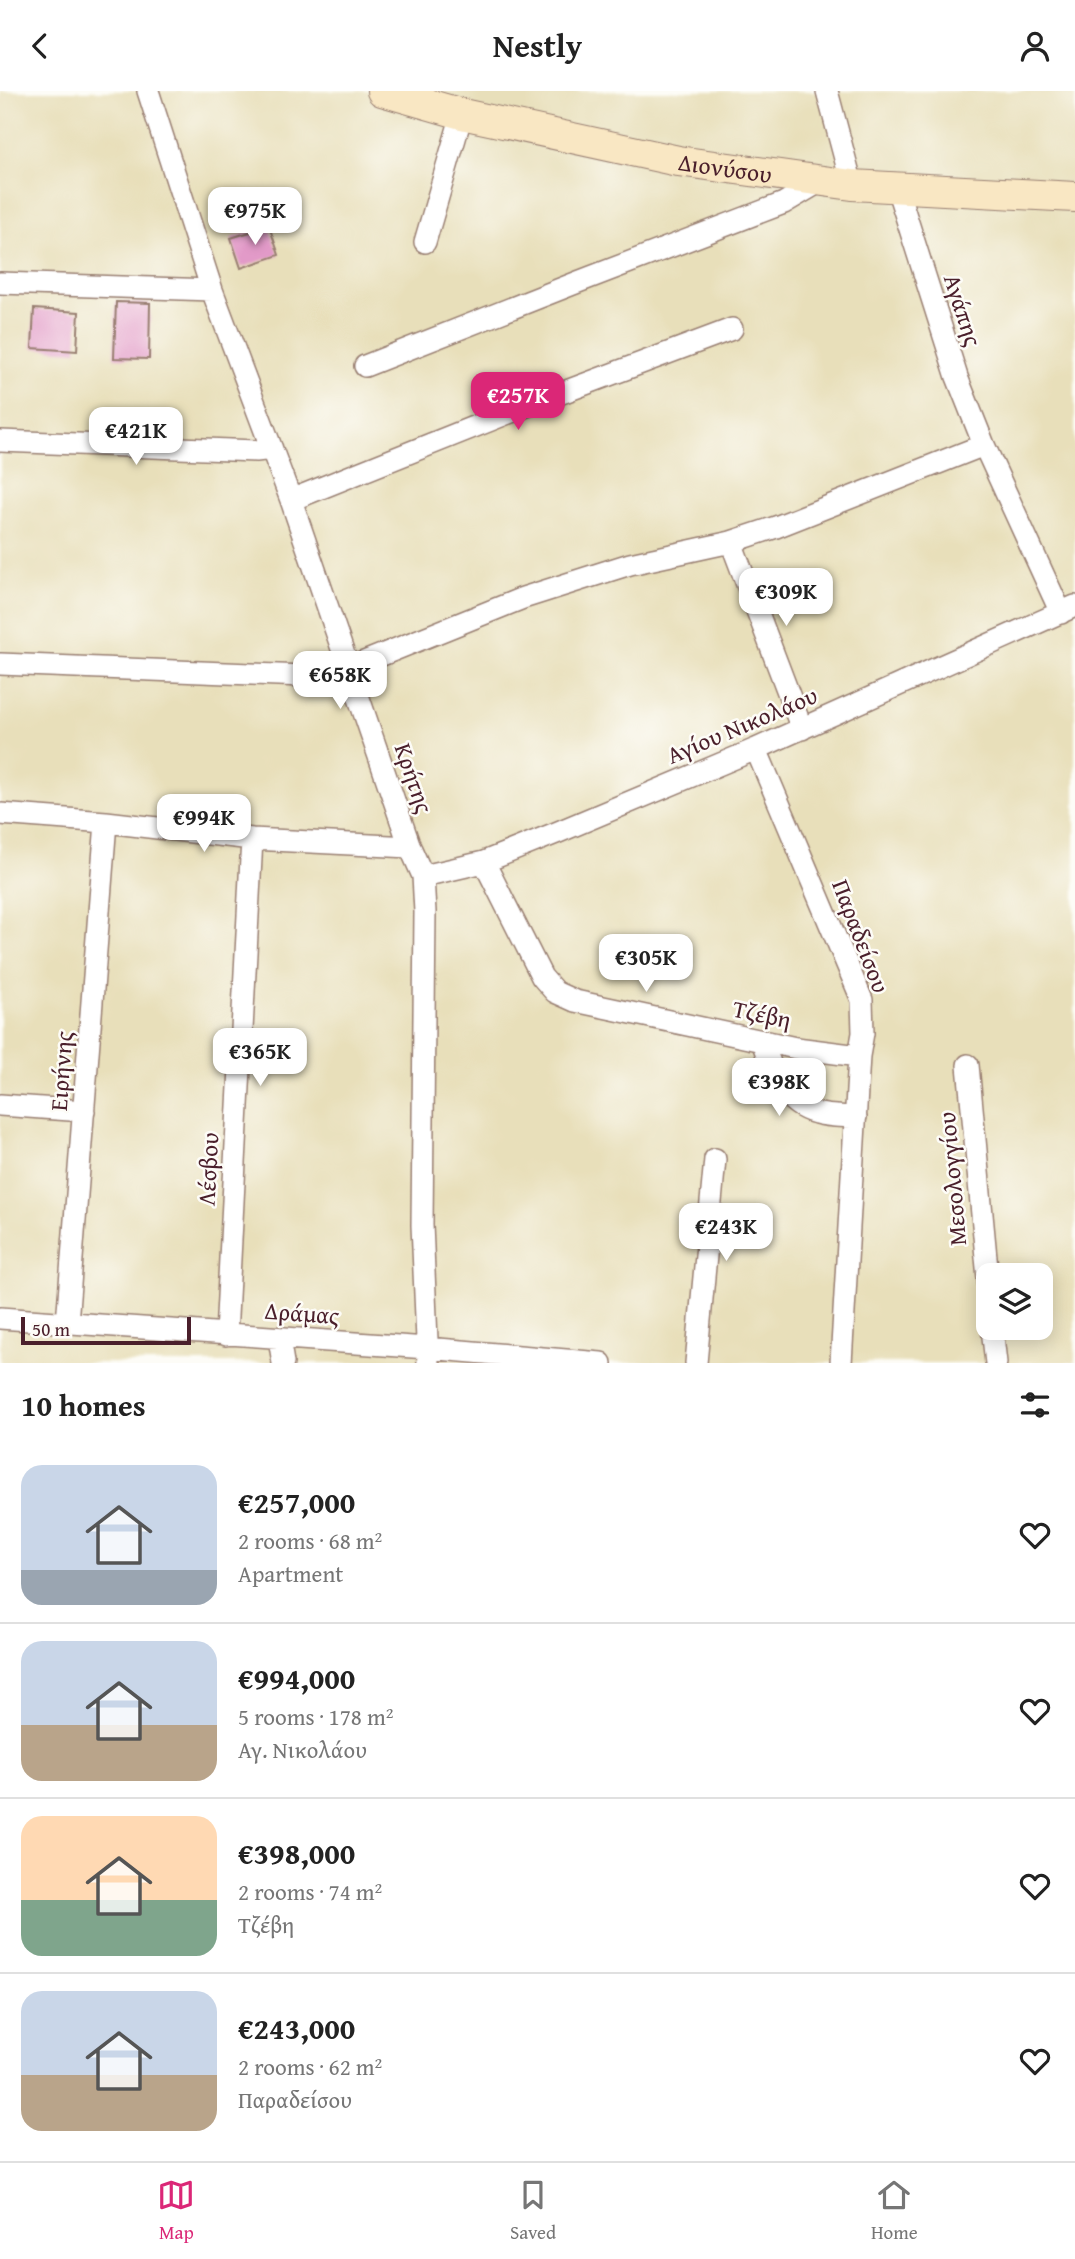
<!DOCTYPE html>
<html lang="en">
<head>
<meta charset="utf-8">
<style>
	body { margin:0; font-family:"Gentium Book Plus",serif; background:#f6f6f6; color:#222; height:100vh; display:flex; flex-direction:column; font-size:26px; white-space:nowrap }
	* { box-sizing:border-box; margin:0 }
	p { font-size:23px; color:#767676 }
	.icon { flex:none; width:38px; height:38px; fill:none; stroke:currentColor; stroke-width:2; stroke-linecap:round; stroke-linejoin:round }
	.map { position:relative; height:1272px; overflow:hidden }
	.side { display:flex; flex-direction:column; background:#fff; flex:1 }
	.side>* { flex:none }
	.tools { position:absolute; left:976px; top:1172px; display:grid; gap:14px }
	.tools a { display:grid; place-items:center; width:77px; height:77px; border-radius:14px; background:#fff; box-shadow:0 4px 18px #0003; font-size:35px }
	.scale { position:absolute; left:21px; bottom:18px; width:170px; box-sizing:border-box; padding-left:7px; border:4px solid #4a1f2b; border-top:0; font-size:19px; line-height:24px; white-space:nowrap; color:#4a1f2b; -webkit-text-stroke:5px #fdfcf7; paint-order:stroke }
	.price { position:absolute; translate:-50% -60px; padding:0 16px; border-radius:14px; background:#fff; color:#222; font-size:23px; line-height:46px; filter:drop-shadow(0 2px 4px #0008) }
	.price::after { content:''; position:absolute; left:50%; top:42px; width:21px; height:16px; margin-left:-10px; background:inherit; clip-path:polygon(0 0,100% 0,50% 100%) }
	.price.selected { background:#db2777; color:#fff }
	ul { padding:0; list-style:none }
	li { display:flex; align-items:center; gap:21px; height:175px; padding:0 21px }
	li+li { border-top:2px solid #e0e0e0 }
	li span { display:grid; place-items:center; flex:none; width:196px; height:140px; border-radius:21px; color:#555 }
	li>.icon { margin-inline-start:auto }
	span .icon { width:84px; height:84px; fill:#fffc; stroke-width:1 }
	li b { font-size:30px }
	h2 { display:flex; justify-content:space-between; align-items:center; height:84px; padding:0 21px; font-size:30px }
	header { display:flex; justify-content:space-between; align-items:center; height:91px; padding:0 21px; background:#fff; font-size:32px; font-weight:600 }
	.menu { display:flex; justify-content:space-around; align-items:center; height:98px; border-top:2px solid #e0e0e0; background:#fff; font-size:19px; color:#767676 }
	.menu a { display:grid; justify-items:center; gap:4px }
	.menu .selected { color:#db2777 }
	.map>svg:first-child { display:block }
	.building { fill:#e29ac8 }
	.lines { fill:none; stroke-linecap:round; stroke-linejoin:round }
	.minor-casing { stroke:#997f72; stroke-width:24 }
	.secondary-casing { stroke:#997f72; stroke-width:32 }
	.minor { stroke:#fff; stroke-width:21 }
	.secondary { stroke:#f9e7c3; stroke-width:30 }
	.labels { text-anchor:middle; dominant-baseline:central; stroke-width:5; stroke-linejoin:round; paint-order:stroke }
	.street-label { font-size:24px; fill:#4a1f2b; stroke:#fdfcf7 }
</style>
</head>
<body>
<header><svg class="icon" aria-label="back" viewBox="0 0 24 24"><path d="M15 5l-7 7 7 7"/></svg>Nestly<svg class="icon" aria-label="person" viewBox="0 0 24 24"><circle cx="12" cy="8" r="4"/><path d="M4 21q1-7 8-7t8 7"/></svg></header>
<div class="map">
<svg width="1075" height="1272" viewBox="0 0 1075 1272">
	<rect width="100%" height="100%" fill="#fdfcf7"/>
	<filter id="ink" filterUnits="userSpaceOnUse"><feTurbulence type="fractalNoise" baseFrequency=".0143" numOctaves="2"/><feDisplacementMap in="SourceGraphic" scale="14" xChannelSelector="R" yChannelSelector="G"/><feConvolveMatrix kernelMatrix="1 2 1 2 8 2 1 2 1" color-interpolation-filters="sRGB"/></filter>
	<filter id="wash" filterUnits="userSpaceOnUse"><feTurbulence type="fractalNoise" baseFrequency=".00686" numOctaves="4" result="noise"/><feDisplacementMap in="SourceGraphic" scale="28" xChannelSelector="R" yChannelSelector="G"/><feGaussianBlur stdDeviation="1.57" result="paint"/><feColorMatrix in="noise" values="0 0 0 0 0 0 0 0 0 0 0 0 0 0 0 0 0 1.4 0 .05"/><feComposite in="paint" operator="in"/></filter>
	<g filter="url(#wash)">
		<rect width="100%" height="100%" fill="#e8dfba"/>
		<g id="blocks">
			<path class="building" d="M269,135L279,164L241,177L231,147Z
				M116,211L150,212L149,268L114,267Z
				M34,218L79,221L77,260L32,257Z"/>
		</g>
	</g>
	<g filter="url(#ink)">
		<use href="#blocks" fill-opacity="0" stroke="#997f72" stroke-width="2"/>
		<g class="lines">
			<g class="minor-casing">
				<path id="minor" d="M148,0L212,199L291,409L410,756L423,785L425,821L422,1134L428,1272
					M827,0L852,94
					M897,97L957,286L984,354L1061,522
					M425,151L462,23
					M0,192L212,199
					M365,275L578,191L784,112L821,90
					M0,350L256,360L272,358
					M291,409L516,319L732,238
					M731,451L802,638
					M0,573L304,585L325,584L347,578L523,507L630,473L731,451L776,436L984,354
					M756,658L862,909L863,942L859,965L841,1272
					M0,723L106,731L252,748L410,756
					M484,771L542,886L555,901L575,910L796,957L859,965
					M423,785L484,771L556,742L756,658L1075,515
					M762,950C773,980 781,1013 816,1022C829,1026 843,1025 856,1026
					M968,974L989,1198
					M0,1014L84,1020
					M0,1227L427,1257L601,1272
					M67,1232L106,731
					M992,1237L996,1272
					M226,1244L252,748
					M279,1247L283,1272
					M696,1272L715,1068"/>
			</g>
			<g class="secondary-casing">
				<g id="secondary">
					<path id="s1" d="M382,0L462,23L678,70L852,94L1075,106"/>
				</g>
			</g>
			<use href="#minor" class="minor"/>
			<use href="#secondary" class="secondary"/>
		</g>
	</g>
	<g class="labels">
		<g class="street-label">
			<text stroke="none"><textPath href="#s1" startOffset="352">Διονύσου</textPath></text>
			<text transform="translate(963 219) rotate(72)">Αγάπης</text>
			<text transform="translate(742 634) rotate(-23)">Αγίου Νικολάου</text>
			<text transform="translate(414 687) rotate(71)">Κρήτης</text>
			<text transform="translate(861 845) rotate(69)">Παραδείσου</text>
			<text transform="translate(762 923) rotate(12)">Τζέβη</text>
			<text transform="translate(61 980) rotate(-86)">Ειρήνης</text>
			<text transform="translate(208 1078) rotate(-87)">Λέσβου</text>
			<text transform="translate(952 1088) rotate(-95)">Μεσολογγίου</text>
			<text transform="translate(302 1222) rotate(4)">Δράμας</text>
		</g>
	</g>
</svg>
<div class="tools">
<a><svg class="icon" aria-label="layers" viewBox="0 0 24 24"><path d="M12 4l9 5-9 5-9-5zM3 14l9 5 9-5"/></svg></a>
</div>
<div class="scale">50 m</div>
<b class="price" style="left:255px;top:156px">€975K</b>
<b class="price selected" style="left:518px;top:341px">€257K</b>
<b class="price" style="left:136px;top:376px">€421K</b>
<b class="price" style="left:786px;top:537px">€309K</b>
<b class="price" style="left:340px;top:620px">€658K</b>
<b class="price" style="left:204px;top:763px">€994K</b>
<b class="price" style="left:646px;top:903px">€305K</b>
<b class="price" style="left:260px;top:997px">€365K</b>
<b class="price" style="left:779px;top:1027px">€398K</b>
<b class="price" style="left:726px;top:1172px">€243K</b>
</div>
<section class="side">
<h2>10 homes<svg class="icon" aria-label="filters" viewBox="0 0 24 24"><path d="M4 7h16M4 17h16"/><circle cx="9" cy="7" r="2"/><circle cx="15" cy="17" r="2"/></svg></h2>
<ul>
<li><span style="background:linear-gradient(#c9d6e8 75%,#9aa5b1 0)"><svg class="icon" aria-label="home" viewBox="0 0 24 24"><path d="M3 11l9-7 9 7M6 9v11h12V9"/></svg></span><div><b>€257,000</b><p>2 rooms · 68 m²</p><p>Apartment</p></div><svg class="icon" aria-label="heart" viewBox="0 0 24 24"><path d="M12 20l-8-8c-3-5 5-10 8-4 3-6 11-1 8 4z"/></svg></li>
<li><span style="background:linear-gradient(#c9d6e8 60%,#b9a48a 0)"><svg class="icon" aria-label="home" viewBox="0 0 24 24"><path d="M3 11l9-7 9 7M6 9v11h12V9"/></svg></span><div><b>€994,000</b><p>5 rooms · 178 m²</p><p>Αγ. Νικολάου</p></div><svg class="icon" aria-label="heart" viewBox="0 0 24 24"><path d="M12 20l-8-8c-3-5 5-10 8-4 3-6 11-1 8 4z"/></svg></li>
<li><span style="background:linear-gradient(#ffd9b3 60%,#7fa58c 0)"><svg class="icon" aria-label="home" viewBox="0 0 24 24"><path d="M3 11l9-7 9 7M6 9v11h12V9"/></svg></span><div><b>€398,000</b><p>2 rooms · 74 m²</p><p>Τζέβη</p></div><svg class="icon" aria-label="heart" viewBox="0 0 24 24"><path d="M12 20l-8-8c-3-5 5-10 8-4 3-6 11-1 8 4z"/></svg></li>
<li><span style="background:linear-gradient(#c9d6e8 60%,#b9a48a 0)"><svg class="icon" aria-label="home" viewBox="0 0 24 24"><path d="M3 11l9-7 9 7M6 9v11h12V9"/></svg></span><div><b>€243,000</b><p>2 rooms · 62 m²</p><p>Παραδείσου</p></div><svg class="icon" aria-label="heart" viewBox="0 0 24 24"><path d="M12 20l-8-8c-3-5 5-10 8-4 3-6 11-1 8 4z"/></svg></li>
</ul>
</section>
<nav class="menu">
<a class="selected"><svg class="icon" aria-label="map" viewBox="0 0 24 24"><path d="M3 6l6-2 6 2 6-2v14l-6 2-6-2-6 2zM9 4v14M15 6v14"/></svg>Map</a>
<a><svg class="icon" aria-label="saved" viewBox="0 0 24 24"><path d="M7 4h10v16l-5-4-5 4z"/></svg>Saved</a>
<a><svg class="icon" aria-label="home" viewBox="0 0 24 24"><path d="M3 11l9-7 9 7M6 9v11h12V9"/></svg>Home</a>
</nav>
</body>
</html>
